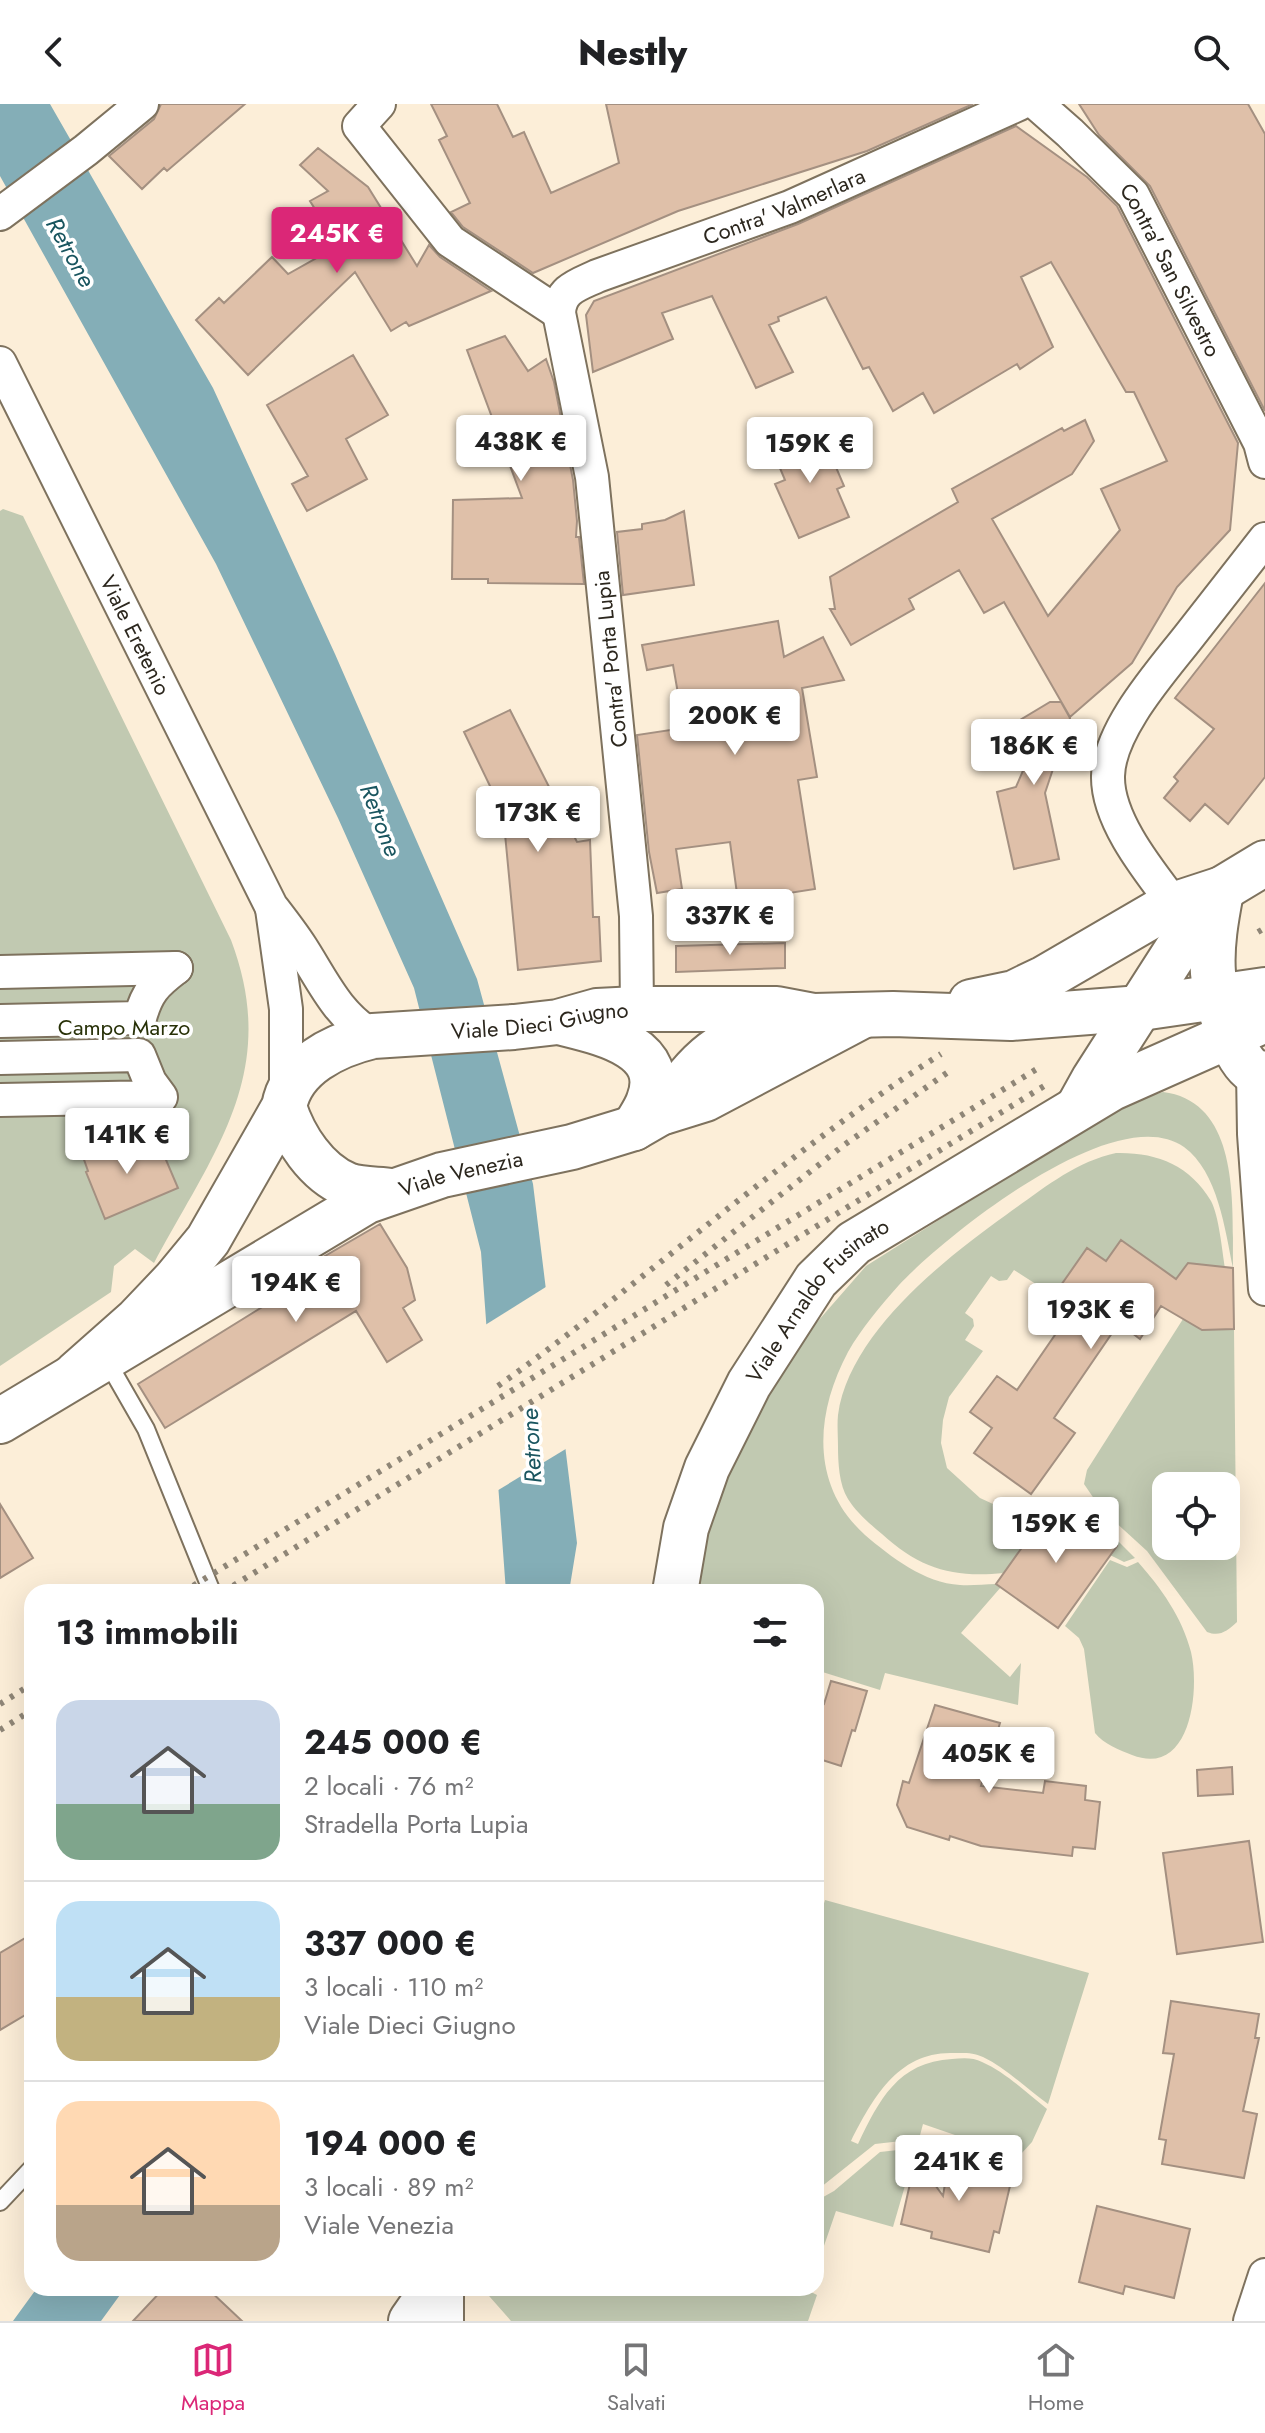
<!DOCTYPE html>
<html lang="it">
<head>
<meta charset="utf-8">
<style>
	body { margin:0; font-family:Jost,sans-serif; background:#f2f2f2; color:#202124; height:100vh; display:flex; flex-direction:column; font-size:30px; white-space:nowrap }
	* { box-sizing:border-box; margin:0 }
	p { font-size:26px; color:#757577 }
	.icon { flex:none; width:44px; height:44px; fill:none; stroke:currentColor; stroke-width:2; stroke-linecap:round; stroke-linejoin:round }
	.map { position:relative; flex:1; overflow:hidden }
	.details { position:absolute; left:24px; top:1480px; width:800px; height:712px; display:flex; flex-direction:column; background:#fff; border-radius:24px; box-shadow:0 8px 32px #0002 }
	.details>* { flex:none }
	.controls { position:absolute; left:1152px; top:1368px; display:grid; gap:16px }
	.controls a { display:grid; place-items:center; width:88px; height:88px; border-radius:16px; background:#fff; box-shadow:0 8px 32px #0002; font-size:40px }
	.price { position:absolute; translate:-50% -68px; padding:0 18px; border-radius:8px; background:#fff; color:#222; font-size:26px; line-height:52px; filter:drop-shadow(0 2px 4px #0008) }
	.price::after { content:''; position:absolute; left:50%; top:48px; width:24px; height:18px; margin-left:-12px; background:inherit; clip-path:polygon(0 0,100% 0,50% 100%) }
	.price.current { background:#db2777; color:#fff }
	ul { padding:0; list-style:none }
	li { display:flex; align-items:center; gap:24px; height:200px; padding:0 32px }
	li+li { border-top:2px solid #e0e0e0 }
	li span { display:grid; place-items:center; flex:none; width:224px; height:160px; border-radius:24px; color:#555 }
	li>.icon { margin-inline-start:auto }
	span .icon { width:96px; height:96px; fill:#fffc; stroke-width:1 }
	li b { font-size:34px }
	h2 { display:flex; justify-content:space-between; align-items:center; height:96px; padding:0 32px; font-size:34px }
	header { display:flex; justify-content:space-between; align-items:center; height:104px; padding:0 32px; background:#fff; font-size:36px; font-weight:800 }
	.dock { display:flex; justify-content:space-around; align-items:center; height:112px; border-top:2px solid #e0e0e0; background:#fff; font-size:22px; color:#757577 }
	.dock a { display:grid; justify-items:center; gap:4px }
	.dock .current { color:#db2777 }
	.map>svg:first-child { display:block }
	.green { fill:#c1c9b1; fill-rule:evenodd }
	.water { fill:#84aeb7 }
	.pier { fill:#fceed8 }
	.building { fill:#dfc0a9; stroke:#a49081; stroke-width:2 }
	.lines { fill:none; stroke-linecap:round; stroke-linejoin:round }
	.lane-casing { stroke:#7e725e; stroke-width:20 }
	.street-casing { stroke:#7e725e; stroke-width:36 }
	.secondary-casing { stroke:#7e725e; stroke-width:48 }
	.lane { stroke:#fff; stroke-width:16 }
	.street { stroke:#fff; stroke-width:32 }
	.secondary { stroke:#fff; stroke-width:44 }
	.rail { stroke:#8f8677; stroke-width:6; stroke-dasharray:4 8; stroke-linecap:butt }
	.labels { text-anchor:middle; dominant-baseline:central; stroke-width:7; stroke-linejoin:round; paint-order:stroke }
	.street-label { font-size:22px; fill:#2c271e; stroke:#fff }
	.park-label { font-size:22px; fill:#283108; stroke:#fff }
	.water-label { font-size:24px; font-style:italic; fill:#19555f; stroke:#fff }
</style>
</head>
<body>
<header><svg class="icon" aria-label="back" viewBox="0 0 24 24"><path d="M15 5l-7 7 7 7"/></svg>Nestly<svg class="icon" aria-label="search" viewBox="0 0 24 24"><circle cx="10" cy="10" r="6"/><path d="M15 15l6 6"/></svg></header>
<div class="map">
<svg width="1265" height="2217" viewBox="0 0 1265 2217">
	<rect width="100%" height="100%" fill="#fceed8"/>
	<path class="green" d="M3,405L23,412L231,836C281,968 214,1047 154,1159L135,1145L114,1162L111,1188L0,1262V407Z
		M1163,988C1242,998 1232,1105 1233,1164C1225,1126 1218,1068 1184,1043C1116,994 945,1132 899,1181C881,1201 861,1225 848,1248C815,1310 810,1381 865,1431C891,1453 924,1479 960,1481C972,1482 984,1480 996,1480L1001,1483L961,1529L1010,1573L1021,1559L1018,1601L885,1569L880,1586L816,1566V1488H690L698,1424L791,1248L866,1162L1089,1021L1138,996Z
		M1116,1049C1156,1048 1190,1061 1211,1097C1219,1112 1222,1146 1225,1164L1176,1175L1106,1157L1087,1144L1059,1183L1061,1186L1056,1193L1014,1166L1007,1176L999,1177L991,1172L965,1209L973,1215L974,1222L965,1236L983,1247L949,1293L943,1316L941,1339L947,1364L980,1394L1006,1406H1019L1057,1394L1065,1396L1101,1420L1135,1454L1124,1458L1110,1451L1117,1441L1055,1397L1004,1469C953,1474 920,1465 882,1430C870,1420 856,1408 848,1395C839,1381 838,1358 838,1342C838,1332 837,1321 838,1311C849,1230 943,1156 1006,1111C1040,1087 1074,1058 1116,1049Z
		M1183,1215L1202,1226L1234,1225L1237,1518C1227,1527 1220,1533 1207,1528L1147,1447L1101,1405L1084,1380L1087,1366ZM1166,1382H1226V1442H1166Z
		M1110,1456L1127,1463L1138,1458C1161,1484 1182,1513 1191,1548C1200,1586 1191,1674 1132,1651C1119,1646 1104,1640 1095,1629L1084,1545L1079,1534L1065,1522Z
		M825,1796L1089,1869L1048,2000C1027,1985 1006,1964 983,1953C973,1948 963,1949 952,1949C898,1948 873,1994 851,2037L858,2040C879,1996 898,1958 952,1955C962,1954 973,1953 982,1958C1005,1968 1027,1989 1047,2005L1032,2038L1021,2050L1013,2051L923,2020L919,2035L875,2040L816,2087V1826Z
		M916,2044L893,2123L836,2107L816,2165V2097L834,2087L880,2048Z
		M482,2184H809V2187L817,2191L808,2217H511Z"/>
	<path class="water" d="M0,0H50L213,284L335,550L477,875L533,1080L577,1439L569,1488H506L481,1148L414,884L338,714L216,460L0,72Z
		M37,2184H125L101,2217H13Z"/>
	<path class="pier" d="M549,1181L569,1343L495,1388L482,1223Z"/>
	<path class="building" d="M161,0H245L167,67L164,64L142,85L109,52L154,15Z
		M431,0H497L513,33L524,28L551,89L619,59L606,0H973L867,47L678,107L533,169L463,123L451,108L470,99L439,36L447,32Z
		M1079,0H1248L1265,30V307L1150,82L1099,31Z
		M1016,22L1087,73L1117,102L1238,339L1230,426L1177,483L1132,559L1070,613L1004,498L984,509L959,466L909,495L914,505L851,541L830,505H835L830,473L958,398L952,385L1062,324L1064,327L1085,316L1094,337L1072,370L992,415L1048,512L1120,426L1101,385L1167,357L1134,288H1126L1051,158L1021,173L1053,243L1020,265L1017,260L934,309L923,289L893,307L869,263L863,265L826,193L778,213L779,217L769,221L793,268L756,284L712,192L662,209L673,235L593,268L586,211L594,197L798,120Z
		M318,44L368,83L417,162L429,141L440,153L491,187L409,222L406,218L391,227L355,168L248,271L196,216L219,194L224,199L272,153L288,170L338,142L310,97L328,87L300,61Z
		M505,232L528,267L546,255L554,278L573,376L577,417L576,433H579L584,480L488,479V475H452L453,396L522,394L467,246Z
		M353,251L388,311L346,335L367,375L307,407L292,380L308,372L267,301Z
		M813,328L817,338L824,335L844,382L837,385L849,413L799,434L775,380L785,376L777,357L786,354L780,341Z
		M684,407L694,481L623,491L617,428L642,425V420L665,416Z
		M1265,479V673L1228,720L1205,700L1190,717L1164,694L1178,677L1174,673L1214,625L1175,594Z
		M778,517L784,553L823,533L844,576L802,584L817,673L798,676L815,785L738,797L730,738L676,745L682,785L657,789L649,748L637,631L684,624L673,561L647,566L642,541Z
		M1050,598H1061L1070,614L1045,689L1059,755L1014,765L997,688L1016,683L1028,655L1010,622Z
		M510,606L577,738L590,736L593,813H599L601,857L518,866L503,709L464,628Z
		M785,839V864L676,868V842Z
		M110,1036L114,1048L138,1038L140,1045L158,1037L178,1084L105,1115L86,1068L88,1067L81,1047Z
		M380,1120L407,1164L415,1196L403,1204L422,1236L387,1258L356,1207L165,1324L138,1280L288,1187L282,1177Z
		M1121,1136L1176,1175L1188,1159L1233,1164L1234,1225L1202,1226L1161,1202L1140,1235L1119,1219L1054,1314L1075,1329L1031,1390L974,1349L992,1324L970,1308L997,1272L1017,1286L1079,1196L1059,1184L1087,1144L1106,1157Z
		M1055,1397L1117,1442L1058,1524L996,1480Z
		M0,1400L33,1454L0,1474Z
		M831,1577L867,1587L855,1627L852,1626L841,1662L816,1654V1598L824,1600Z
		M935,1601L1000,1619L981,1682L1043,1689L1045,1677L1086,1682L1085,1696L1100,1698L1095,1745L1073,1743L1072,1752L981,1742L950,1732L949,1736L907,1723L897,1701L903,1677L909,1679Z
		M1232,1663L1233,1690L1198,1692L1197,1666Z
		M1249,1737L1263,1838L1177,1850L1163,1749Z
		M32,1830V1907L0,1926V1849Z
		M1171,1897L1259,1910L1255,1934H1259L1243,2007L1257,2010L1244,2074L1162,2060L1166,2036L1159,2035L1174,1950L1163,1949Z
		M950,2050L983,2056L981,2062L1013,2069L999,2129L994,2127L989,2148L931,2134L932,2128L901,2120L909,2084L918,2057L943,2092Z
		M1097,2102L1190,2125L1174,2194L1125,2182L1123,2190L1079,2178Z
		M164,2184H207L242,2217H133Z"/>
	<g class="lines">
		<g class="lane-casing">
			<path id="lane" d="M107,1257L146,1325L212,1488
				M0,2098L32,2064"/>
		</g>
		<g class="street-casing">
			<g id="street">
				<path d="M379,0L359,22L450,137L559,209"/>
				<path id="s1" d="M1037,0L1070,29L1133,91L1234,288L1260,339L1265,358"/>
				<path d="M0,110L86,46L142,0"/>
				<path id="s2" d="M0,259L271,802C281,815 292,829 301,843C323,877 337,911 373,932"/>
				<path d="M1174,800C1149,767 1107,716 1108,672C1109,625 1162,567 1190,531C1215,499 1240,467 1265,435"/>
				<path d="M272,805L286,905V988"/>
				<path d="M0,868L176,864"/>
				<path id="s3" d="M637,905L636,812L592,373L559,209C560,185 578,181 597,172L790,103L1019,0"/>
				<path d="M0,917L140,914C147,888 155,880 176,864"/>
				<path d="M0,954L139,951L150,978L161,993L0,996"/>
				<path d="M1253,967L1254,1030L1265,1185"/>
				<path d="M447,2217V2184"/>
				<path d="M1250,2217L1265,2171"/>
			</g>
		</g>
		<g class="secondary-casing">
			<g id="secondary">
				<path d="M1221,788C1216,814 1211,842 1213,869C1215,892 1232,954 1253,967C1256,969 1261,969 1265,970"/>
				<path d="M971,898L1014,889L1045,874L1167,803L1222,785"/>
				<path d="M563,919C598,928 669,942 649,996C646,1006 639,1015 634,1024"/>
				<path d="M1079,1002L1094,975L1190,825L1222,785L1265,759"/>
				<path d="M284,1003C294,1034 316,1068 347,1081C360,1086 378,1085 392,1087"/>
				<path d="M660,1009C703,952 715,936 787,919"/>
				<path id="s4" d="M76,1270L137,1216L175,1176L208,1136L284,1003C291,962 335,941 373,932L514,923L558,918L597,907L637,905H777L814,912L893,910L1011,914L1141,904L1265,886"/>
				<path id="s5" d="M0,1317L367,1097L442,1071L572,1043L634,1024L660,1009L705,995L860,913"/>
				<path id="s6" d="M675,1488L686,1424L707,1364L749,1280L816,1176L854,1139L1112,984L1265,916"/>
				<path d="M411,2217L434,2184"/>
			</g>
		</g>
		<use href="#lane" class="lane"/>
		<use href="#street" class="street"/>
		<use href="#secondary" class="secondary"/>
		<path class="rail" d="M1258,828L1265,824
			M666,1181L844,1041L951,966
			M498,1282C648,1175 785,1049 941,950
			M183,1488L1040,963
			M223,1488L1049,979
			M0,1600L32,1580
			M0,1626L32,1606"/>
	</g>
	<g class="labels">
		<g class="street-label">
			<text stroke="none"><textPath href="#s3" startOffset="958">Contra' Valmerlara</textPath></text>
			<text stroke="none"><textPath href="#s1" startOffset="216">Contra' San Silvestro</textPath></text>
			<text stroke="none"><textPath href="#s2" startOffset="304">Viale Eretenio</textPath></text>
			<text transform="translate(610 555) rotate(-96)">Contra' Porta Lupia</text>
			<text stroke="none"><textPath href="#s4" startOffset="630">Viale Dieci Giugno</textPath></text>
			<text stroke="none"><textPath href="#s5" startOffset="526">Viale Venezia</textPath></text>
			<text stroke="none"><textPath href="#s6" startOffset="332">Viale Arnaldo Fusinato</textPath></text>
		</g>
		<g class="park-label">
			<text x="124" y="923">Campo Marzo</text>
		</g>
		<g class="water-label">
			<text transform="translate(71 148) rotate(61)">Retrone</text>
			<text transform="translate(381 716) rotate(69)">Retrone</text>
			<text transform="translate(531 1342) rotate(-93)">Retrone</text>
		</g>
	</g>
</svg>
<div class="controls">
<a><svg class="icon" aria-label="locate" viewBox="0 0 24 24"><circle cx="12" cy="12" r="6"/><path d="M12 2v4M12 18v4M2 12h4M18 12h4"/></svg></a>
</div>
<b class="price current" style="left:337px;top:171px">245K €</b>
<b class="price" style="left:521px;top:379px">438K €</b>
<b class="price" style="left:810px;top:381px">159K €</b>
<b class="price" style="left:735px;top:653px">200K €</b>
<b class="price" style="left:1034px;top:683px">186K €</b>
<b class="price" style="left:538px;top:750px">173K €</b>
<b class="price" style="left:730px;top:853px">337K €</b>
<b class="price" style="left:127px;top:1072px">141K €</b>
<b class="price" style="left:296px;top:1220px">194K €</b>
<b class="price" style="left:1091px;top:1247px">193K €</b>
<b class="price" style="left:1056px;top:1461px">159K €</b>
<b class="price" style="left:989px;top:1691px">405K €</b>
<b class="price" style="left:959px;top:2099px">241K €</b>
<section class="details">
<h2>13 immobili<svg class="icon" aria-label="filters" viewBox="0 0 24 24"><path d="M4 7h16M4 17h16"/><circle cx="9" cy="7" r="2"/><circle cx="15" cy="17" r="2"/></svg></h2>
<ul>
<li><span style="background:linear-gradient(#c9d6e8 65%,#7fa58c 0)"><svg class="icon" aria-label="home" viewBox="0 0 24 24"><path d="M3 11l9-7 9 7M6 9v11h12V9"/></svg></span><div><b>245 000 €</b><p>2 locali · 76 m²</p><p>Stradella Porta Lupia</p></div></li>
<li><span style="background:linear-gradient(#bfe0f5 60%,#c2b280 0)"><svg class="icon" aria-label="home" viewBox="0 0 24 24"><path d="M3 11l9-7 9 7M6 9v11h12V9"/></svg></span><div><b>337 000 €</b><p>3 locali · 110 m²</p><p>Viale Dieci Giugno</p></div></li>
<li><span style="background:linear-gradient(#ffd9b3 65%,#b9a48a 0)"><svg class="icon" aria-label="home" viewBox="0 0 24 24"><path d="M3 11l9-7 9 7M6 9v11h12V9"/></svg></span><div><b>194 000 €</b><p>3 locali · 89 m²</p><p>Viale Venezia</p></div></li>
</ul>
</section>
</div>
<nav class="dock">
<a class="current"><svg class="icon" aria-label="map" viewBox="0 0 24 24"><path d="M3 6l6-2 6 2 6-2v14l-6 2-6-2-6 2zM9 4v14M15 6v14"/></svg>Mappa</a>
<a><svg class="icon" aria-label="saved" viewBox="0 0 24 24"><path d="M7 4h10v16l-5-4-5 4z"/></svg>Salvati</a>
<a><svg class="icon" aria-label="home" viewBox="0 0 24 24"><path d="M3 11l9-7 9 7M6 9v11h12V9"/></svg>Home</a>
</nav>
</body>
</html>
